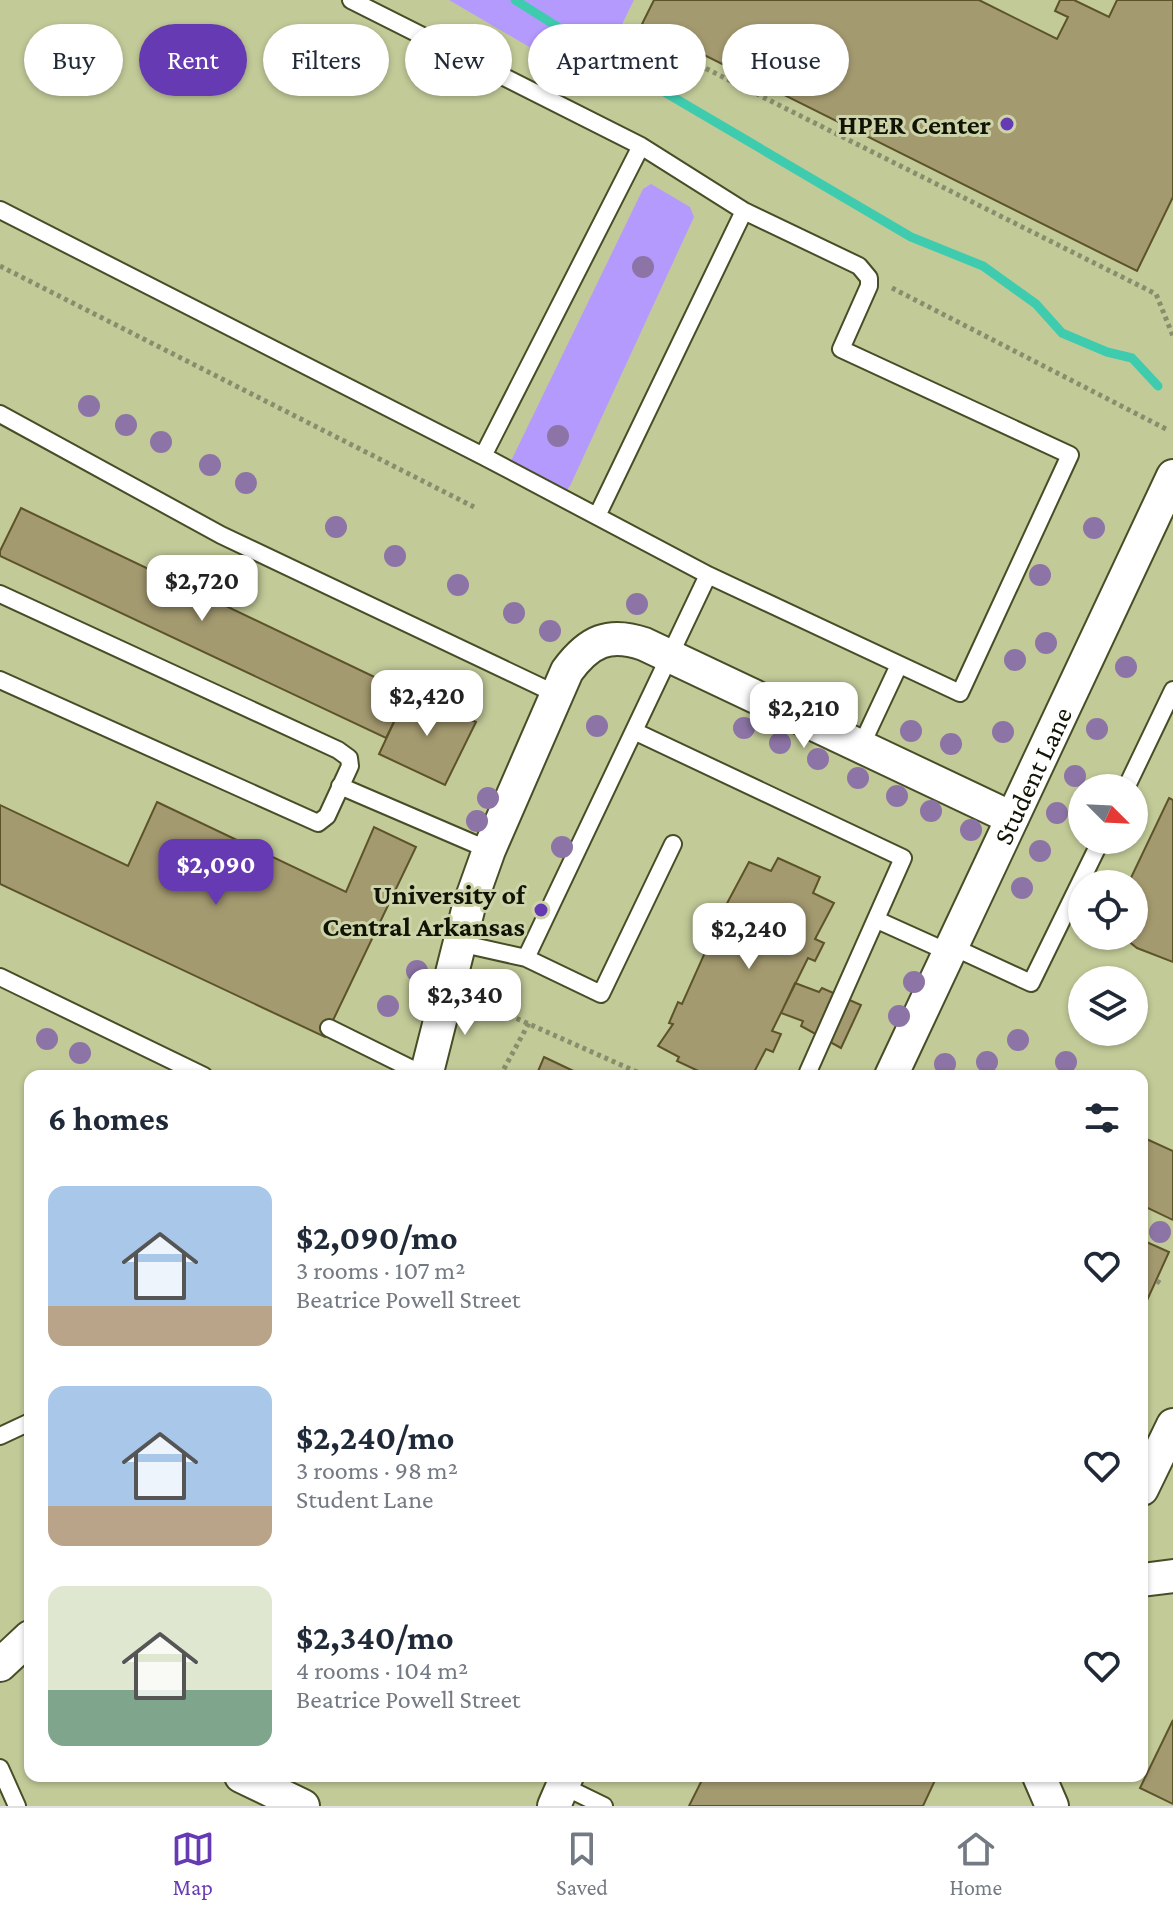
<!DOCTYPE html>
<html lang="en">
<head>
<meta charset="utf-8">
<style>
	body { margin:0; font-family:"Crimson Pro",serif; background:#f2f2f3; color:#1f2937; height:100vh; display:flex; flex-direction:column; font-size:30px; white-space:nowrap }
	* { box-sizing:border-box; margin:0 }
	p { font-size:26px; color:#747a83 }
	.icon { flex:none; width:44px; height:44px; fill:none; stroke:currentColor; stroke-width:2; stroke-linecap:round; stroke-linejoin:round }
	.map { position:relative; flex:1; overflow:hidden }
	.sheet { position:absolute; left:24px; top:1070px; width:1124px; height:712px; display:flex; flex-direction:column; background:#fff; border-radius:16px; box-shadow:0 2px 6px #0004 }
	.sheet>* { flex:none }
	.hud { position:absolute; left:24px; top:24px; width:1126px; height:72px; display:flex; gap:16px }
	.needle { width:52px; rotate:114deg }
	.controls { position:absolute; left:1068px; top:774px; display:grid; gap:16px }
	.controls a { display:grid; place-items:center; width:80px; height:80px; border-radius:50%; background:#fff; box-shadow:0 2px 6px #0004; font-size:40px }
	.price { position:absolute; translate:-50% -68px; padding:0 18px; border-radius:16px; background:#fff; color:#222; font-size:26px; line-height:52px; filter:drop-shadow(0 2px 4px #0008) }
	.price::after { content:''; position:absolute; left:50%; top:48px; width:24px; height:18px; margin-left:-12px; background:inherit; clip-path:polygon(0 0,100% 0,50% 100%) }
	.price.active { background:#663ab2; color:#fff }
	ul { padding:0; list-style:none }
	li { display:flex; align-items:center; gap:24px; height:200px; padding:0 24px }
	li span { display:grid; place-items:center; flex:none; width:224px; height:160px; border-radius:16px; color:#555 }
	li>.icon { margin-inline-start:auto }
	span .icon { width:96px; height:96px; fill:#fffc; stroke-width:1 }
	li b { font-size:34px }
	h2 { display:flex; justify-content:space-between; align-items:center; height:96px; padding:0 24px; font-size:34px }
	.tag { padding:0 28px; border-radius:36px; background:#fff; box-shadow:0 2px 6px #0004; font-size:28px; line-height:72px }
	.tag.active { background:#663ab2; color:#fff }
	.tab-bar { display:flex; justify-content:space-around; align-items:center; height:112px; border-top:2px solid #e0e1e3; background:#fff; font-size:22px; color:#747a83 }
	.tab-bar a { display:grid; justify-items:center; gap:4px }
	.tab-bar .active { color:#663ab2 }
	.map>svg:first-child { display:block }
	.built { fill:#c2ca98; fill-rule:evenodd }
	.green { fill:#b59afd }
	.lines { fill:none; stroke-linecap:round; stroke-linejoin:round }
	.stream { stroke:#3fccae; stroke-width:9 }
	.building { fill:#a49a70; stroke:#5d532b; stroke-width:2 }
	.service-casing { stroke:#474d26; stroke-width:20 }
	.minor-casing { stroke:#474d26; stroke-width:36 }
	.path { stroke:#888e6d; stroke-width:5; stroke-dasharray:4 4; stroke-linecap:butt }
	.service { stroke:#fff; stroke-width:16 }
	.minor { stroke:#fff; stroke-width:32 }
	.tree { fill:#8d74a6 }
	.poi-dot { fill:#663ab2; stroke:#cdd4a9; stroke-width:3 }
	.labels { text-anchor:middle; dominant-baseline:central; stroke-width:6; stroke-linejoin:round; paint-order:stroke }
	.poi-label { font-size:28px; font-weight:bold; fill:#111304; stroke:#cdd4a9; text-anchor:end }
	.street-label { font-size:28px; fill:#111304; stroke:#cdd4a9 }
</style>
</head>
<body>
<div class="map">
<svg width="1173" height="1806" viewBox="0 0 1173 1806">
	<rect width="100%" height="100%" fill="#cdd4a9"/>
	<path class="built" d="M0,0H1173V1806H0ZM1082,788H1134V840H1082ZM1082,884H1134V936H1082ZM1082,980H1134V1032H1082ZM30,1076H1142V1776H30Z"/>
	<path class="green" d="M449,0H634C618,30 604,79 562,66Z
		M651,184L690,207L694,217L570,486L566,491L510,463L643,189Z"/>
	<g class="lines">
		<path class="stream" d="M515,0L615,63L911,237L983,266L1036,304L1062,333L1107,352L1132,358L1158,386"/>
	</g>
	<path class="building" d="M654,0H979L1057,39L1068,17L1055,11L1060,0H1074L1109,17L1117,0H1173V197L1137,271L642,24Z
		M21,508L408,693L386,738L0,556V551Z
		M409,690L476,722L445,785L379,754Z
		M1169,798L1173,800V962L1137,948L1122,936H1134V884H1128Z
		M157,802L346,892L374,827L416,847L325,1037L0,884V805L128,866Z
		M778,858L820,877L813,893L834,903L815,939L824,943L815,961L808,958L772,1031L781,1034L773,1052L766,1049L752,1076H709L677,1061L679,1057L658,1046L673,1024L669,1023L678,1002L682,1004L716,928L712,926L721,907L724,909L749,862L771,871Z
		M795,983L819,992L822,988L861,1005L841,1048L801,1026L803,1021L781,1013Z
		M544,1057L584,1076H536Z
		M1142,1137L1173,1151V1220L1146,1207L1142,1217Z
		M1142,1240L1169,1252L1144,1307L1142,1306Z
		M1173,1720V1804L1140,1788Z
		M704,1776H937L923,1806H689Z"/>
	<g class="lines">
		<g class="service-casing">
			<path id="service" d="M0,210L483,456L708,575L960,693L1070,455L841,349L869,286V278L859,266L744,211L641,146L351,0
				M0,414L221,535L556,694
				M483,456L641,146
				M597,516L744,211
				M0,594L338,750L349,758L350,766L327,816L318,823L0,680
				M636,732L903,858L808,1072V1076
				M861,746L899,665
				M340,786L489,850
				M1126,788L1173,690
				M877,920L948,952
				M459,943L526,958L601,994L673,844
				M951,946L1031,983L1101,840
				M526,958L708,575
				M0,977L204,1076
				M329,1028L426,1076
				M0,1436L30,1422
				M0,1768L17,1806
				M563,1786L604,1806"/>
		</g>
		<g class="minor-casing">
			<g id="minor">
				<path d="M426,1076L469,906L489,850L567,671C589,641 609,632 644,644L1012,818"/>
				<path id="s1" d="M891,1076L1173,476"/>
				<path d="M1142,1489L1173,1425"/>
				<path d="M1142,1580L1173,1576"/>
				<path d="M0,1665L30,1637"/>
				<path d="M241,1776L303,1806"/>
				<path d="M1039,1776L1052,1806"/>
				<path d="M554,1806L567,1776"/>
			</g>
		</g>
		<path class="path" d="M663,47L1156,294L1173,336
			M0,266L474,507
			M892,288L1168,430
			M502,1012L646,1076
			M500,1076L529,1023
			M1157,1281L1160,1283"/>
		<use href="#service" class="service"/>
		<use href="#minor" class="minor"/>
	</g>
	<g class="tree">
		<circle cx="643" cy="267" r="11"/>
		<circle cx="89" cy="406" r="11"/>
		<circle cx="126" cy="425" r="11"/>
		<circle cx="558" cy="436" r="11"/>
		<circle cx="161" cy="442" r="11"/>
		<circle cx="210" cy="465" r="11"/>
		<circle cx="246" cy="483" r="11"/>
		<circle cx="336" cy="527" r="11"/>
		<circle cx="1094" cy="528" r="11"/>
		<circle cx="395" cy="556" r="11"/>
		<circle cx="1040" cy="575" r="11"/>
		<circle cx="458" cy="585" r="11"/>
		<circle cx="637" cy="604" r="11"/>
		<circle cx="514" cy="613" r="11"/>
		<circle cx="550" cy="631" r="11"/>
		<circle cx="1046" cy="643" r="11"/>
		<circle cx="1015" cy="660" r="11"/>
		<circle cx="1126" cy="667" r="11"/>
		<circle cx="597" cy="726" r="11"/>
		<circle cx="744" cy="728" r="11"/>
		<circle cx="1097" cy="729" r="11"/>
		<circle cx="911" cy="731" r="11"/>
		<circle cx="1003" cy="732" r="11"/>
		<circle cx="780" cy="743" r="11"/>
		<circle cx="951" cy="744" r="11"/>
		<circle cx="818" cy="759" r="11"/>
		<circle cx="1075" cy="776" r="11"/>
		<circle cx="858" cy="778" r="11"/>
		<circle cx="897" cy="796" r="11"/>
		<circle cx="488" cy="798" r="11"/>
		<circle cx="931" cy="811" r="11"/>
		<circle cx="1057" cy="813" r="11"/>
		<circle cx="477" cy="821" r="11"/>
		<circle cx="971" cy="830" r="11"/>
		<circle cx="562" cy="847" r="11"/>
		<circle cx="1040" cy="851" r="11"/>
		<circle cx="1022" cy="888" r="11"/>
		<circle cx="417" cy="971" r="11"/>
		<circle cx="914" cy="982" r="11"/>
		<circle cx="388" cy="1006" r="11"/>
		<circle cx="899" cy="1016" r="11"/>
		<circle cx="47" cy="1039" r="11"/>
		<circle cx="1018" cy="1040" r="11"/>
		<circle cx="80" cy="1053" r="11"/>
		<circle cx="987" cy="1062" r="11"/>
		<circle cx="1066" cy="1062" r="11"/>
		<circle cx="945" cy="1064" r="11"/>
		<circle cx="1160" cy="1232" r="11"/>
	</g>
	<g class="poi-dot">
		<circle cx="1007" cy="124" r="8"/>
		<circle cx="541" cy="910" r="8"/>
	</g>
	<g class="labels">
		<g class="poi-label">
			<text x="991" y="124">HPER Center</text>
			<text x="525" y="894">University of<tspan x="525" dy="32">Central Arkansas</tspan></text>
		</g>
		<g class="street-label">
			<text stroke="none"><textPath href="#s1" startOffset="332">Student Lane</textPath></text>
		</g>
	</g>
</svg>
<div class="controls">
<a><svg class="needle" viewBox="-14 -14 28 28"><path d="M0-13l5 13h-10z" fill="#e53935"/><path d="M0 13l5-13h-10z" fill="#747a83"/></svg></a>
<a><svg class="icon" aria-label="locate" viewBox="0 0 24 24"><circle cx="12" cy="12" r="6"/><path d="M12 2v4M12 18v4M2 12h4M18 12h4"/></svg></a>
<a><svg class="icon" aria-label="layers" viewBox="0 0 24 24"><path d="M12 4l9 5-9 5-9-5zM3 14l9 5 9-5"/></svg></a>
</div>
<b class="price" style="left:202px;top:623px">$2,720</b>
<b class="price" style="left:427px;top:738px">$2,420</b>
<b class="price" style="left:804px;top:750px">$2,210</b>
<b class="price active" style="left:216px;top:907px">$2,090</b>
<b class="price" style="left:749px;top:971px">$2,240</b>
<b class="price" style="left:465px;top:1037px">$2,340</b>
<div class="hud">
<a class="tag">Buy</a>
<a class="tag active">Rent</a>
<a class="tag">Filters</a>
<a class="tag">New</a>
<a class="tag">Apartment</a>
<a class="tag">House</a>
</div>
<section class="sheet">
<h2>6 homes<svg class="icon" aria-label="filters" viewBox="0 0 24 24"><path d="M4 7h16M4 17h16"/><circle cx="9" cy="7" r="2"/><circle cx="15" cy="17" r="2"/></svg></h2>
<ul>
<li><span style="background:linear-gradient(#a9c7e8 75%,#b9a48a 0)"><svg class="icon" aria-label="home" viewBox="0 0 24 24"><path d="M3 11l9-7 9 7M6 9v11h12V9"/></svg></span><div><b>$2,090/mo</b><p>3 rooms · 107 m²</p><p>Beatrice Powell Street</p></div><svg class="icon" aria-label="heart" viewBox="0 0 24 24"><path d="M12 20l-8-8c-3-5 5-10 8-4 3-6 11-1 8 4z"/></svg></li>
<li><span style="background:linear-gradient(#a9c7e8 75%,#b9a48a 0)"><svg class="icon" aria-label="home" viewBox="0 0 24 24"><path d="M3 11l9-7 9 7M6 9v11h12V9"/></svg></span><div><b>$2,240/mo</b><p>3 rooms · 98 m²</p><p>Student Lane</p></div><svg class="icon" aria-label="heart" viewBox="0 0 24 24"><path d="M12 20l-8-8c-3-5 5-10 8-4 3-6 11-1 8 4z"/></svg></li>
<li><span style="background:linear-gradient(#dfe7d0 65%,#7fa58c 0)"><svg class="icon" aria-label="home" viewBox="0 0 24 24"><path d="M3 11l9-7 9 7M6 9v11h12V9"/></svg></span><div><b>$2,340/mo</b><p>4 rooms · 104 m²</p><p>Beatrice Powell Street</p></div><svg class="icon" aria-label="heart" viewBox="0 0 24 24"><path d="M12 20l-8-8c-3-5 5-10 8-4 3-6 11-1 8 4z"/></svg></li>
</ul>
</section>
</div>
<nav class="tab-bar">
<a class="active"><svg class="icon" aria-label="map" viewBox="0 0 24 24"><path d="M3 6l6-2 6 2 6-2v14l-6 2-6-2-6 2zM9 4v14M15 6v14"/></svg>Map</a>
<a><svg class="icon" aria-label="saved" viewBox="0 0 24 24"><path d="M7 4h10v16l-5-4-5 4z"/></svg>Saved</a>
<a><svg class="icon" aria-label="home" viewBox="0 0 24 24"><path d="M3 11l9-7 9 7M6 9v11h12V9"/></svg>Home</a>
</nav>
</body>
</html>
